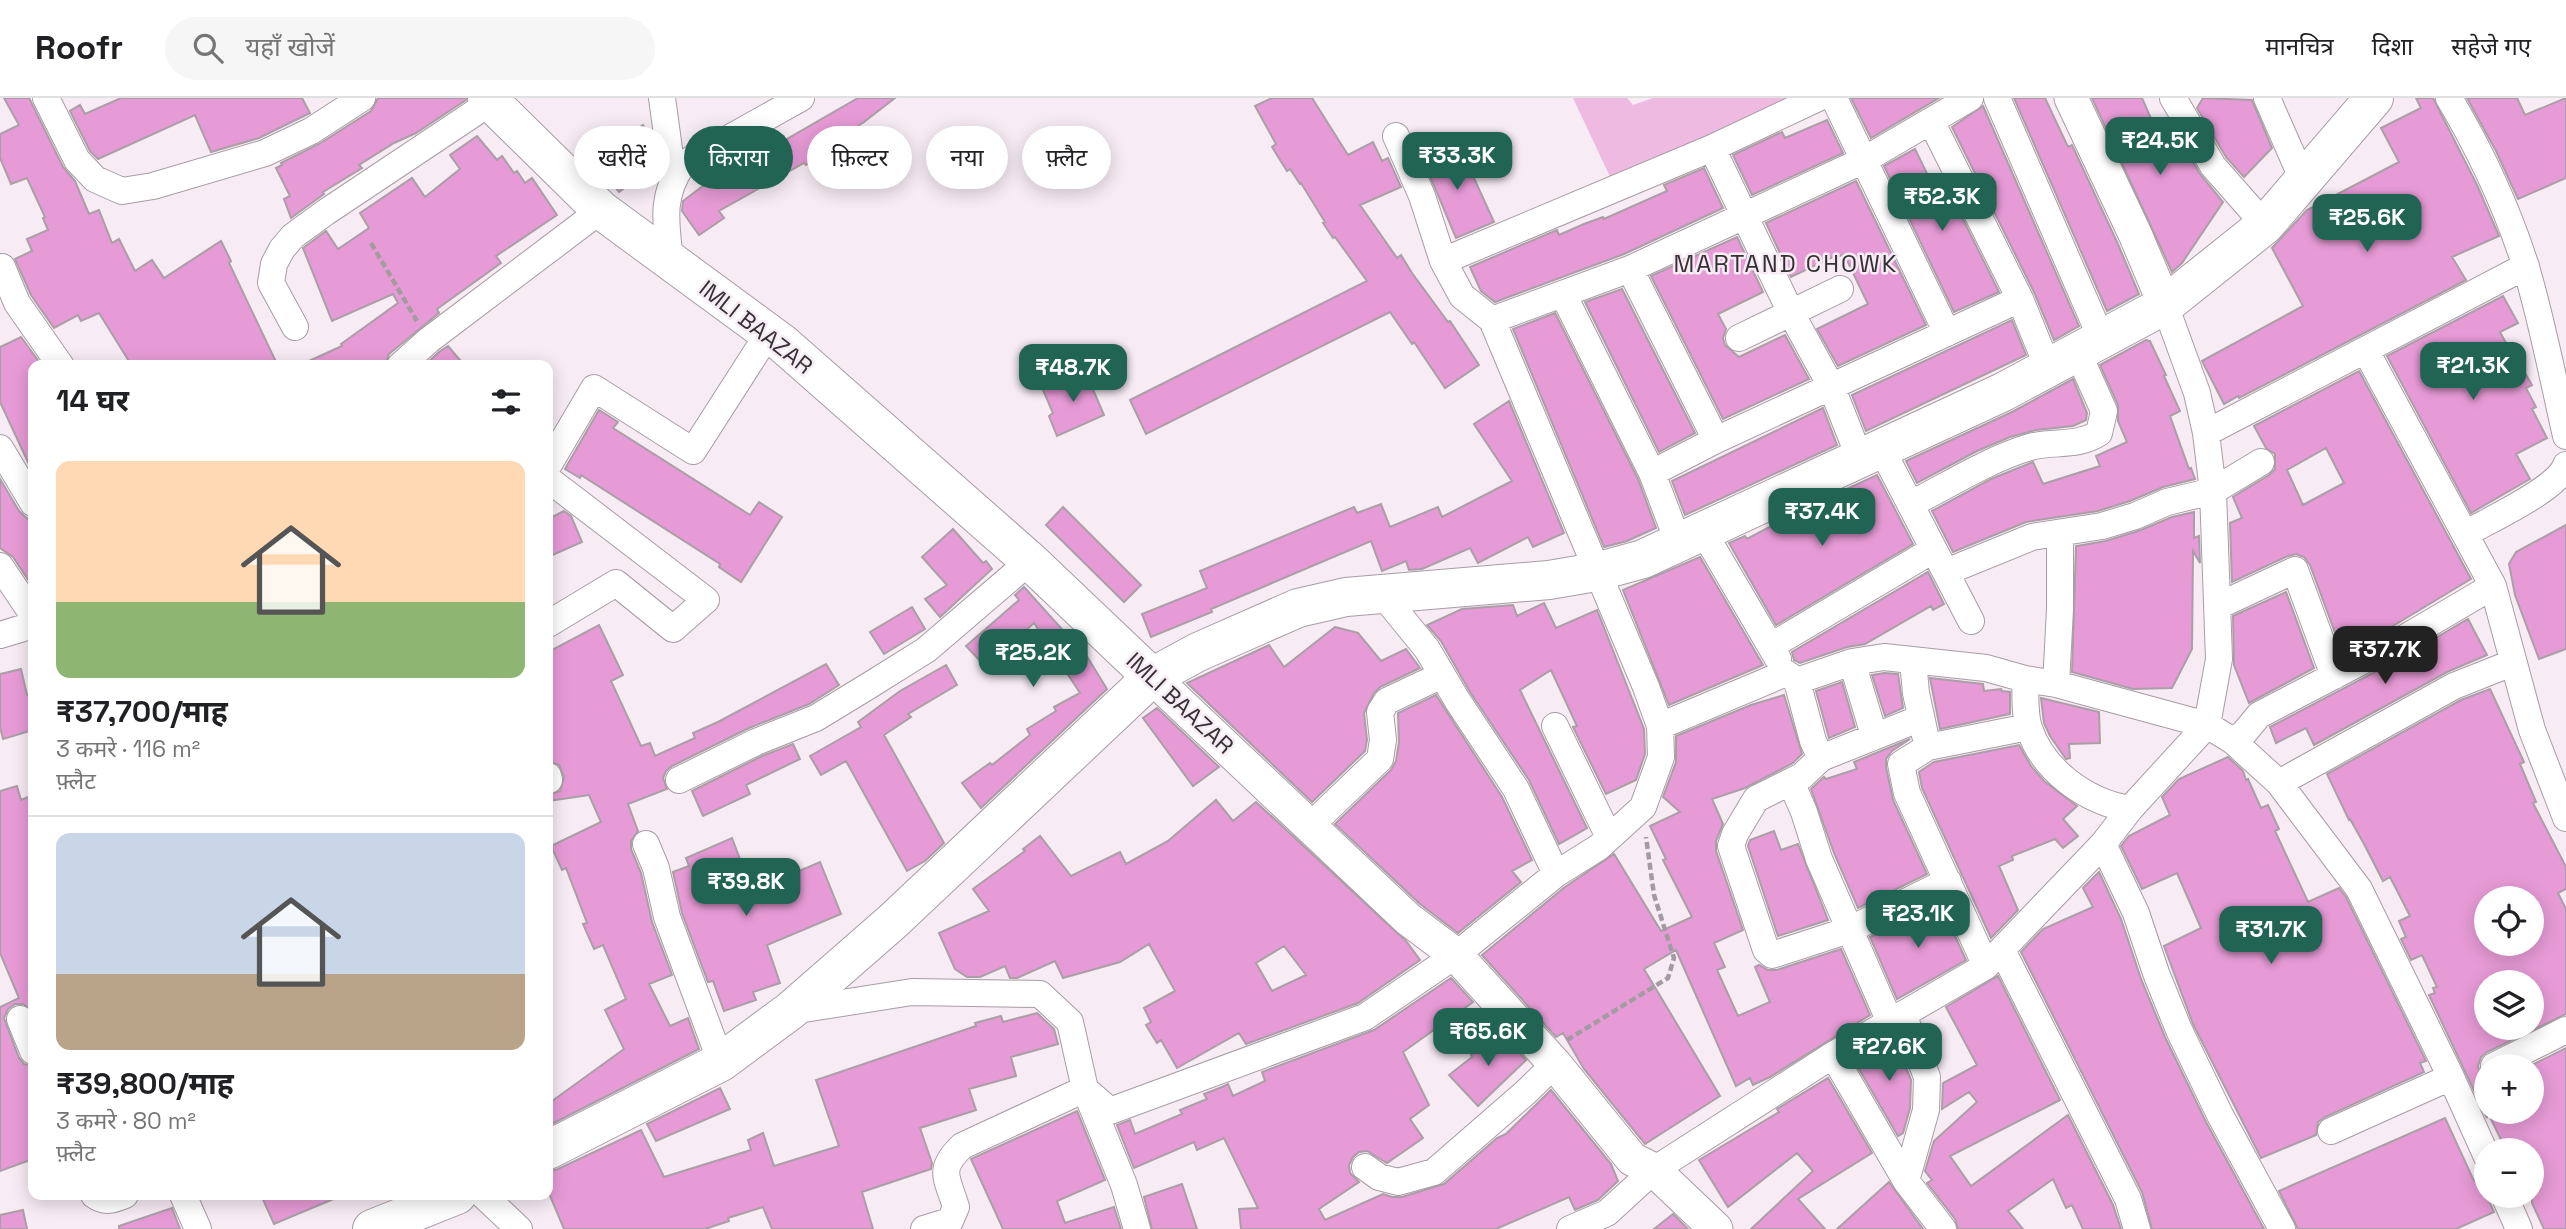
<!DOCTYPE html>
<html lang="hi">
<head>
<meta charset="utf-8">
<style>
	body { margin:0; font-family:"Space Grotesk","Noto Sans Devanagari",sans-serif; background:#f6f6f6; color:#202124; height:100vh; display:flex; flex-direction:column; font-size:26px; white-space:nowrap }
	* { box-sizing:border-box; margin:0 }
	p { font-size:23px; color:#757577 }
	.icon { flex:none; width:38px; height:38px; fill:none; stroke:currentColor; stroke-width:2; stroke-linecap:round; stroke-linejoin:round }
	.map { position:relative; flex:1; overflow:hidden }
	.details { position:absolute; left:28px; top:262px; width:525px; height:840px; display:flex; flex-direction:column; background:#fff; border-radius:14px; box-shadow:0 4px 18px #0003 }
	.details>* { flex:none }
	.guide { position:absolute; left:574px; top:28px; width:665px; height:63px; display:flex; gap:14px }
	.tools { position:absolute; left:2474px; top:788px; display:grid; gap:14px }
	.tools a { display:grid; place-items:center; width:70px; height:70px; border-radius:50%; background:#fff; box-shadow:0 4px 18px #0003; font-size:35px }
	.price { position:absolute; translate:-50% -60px; padding:0 16px; border-radius:14px; background:#226454; color:#fff; font-size:23px; line-height:46px; filter:drop-shadow(0 2px 4px #0008) }
	.price::after { content:''; position:absolute; left:50%; top:42px; width:21px; height:16px; margin-left:-10px; background:inherit; clip-path:polygon(0 0,100% 0,50% 100%) }
	.price.active { background:#222; color:#fff }
	ul { padding:0; list-style:none }
	li { display:grid; align-content:center; gap:14px; height:371px; padding:0 28px }
	li+li { border-top:2px solid #e0e0e0 }
	li span { display:grid; place-items:center; height:217px; border-radius:14px; color:#555 }
	li>.icon { margin-inline-start:auto }
	span .icon { width:126px; height:126px; fill:#fffc; stroke-width:1 }
	li b { font-size:30px }
	h2 { display:flex; justify-content:space-between; align-items:center; height:84px; padding:0 28px; font-size:30px }
	.chip { padding:0 24px; border-radius:32px; background:#fff; box-shadow:0 4px 18px #0003; font-size:24px; line-height:63px }
	.chip.active { background:#226454; color:#fff }
	header { display:flex; align-items:center; gap:42px; box-sizing:border-box; height:98px; padding:0 35px; background:#fff; border-bottom:2px solid #e0e0e0 }
	header strong { font-size:33px }
	nav { display:flex; gap:38px; margin-inline-start:auto; font-size:24px }
	.search { width:490px; height:63px; background:#f6f6f6; display:flex; align-items:center; gap:18px; box-sizing:border-box; padding:0 24px; border-radius:38px; color:#757577; font-size:26px }
	.map>svg:first-child { display:block }
	.green { fill:#efbae2 }
	.building { fill:#e79bd6; stroke:#aa9ea7; stroke-width:2; fill-rule:evenodd }
	.lines { fill:none; stroke-linecap:round; stroke-linejoin:round }
	.minor-casing { stroke:#a89ca5; stroke-width:28 }
	.tertiary-casing { stroke:#a89ca5; stroke-width:35 }
	.secondary-casing { stroke:#a89ca5; stroke-width:40 }
	.path { stroke:#a39ba1; stroke-width:4.5; stroke-dasharray:7 3.5; stroke-linecap:butt }
	.minor { stroke:#fff; stroke-width:26 }
	.tertiary { stroke:#fff; stroke-width:33 }
	.secondary { stroke:#fff; stroke-width:38 }
	.labels { text-anchor:middle; dominant-baseline:central; stroke-width:5; stroke-linejoin:round; paint-order:stroke }
	.street-label { font-size:23px; fill:#343033; stroke:#f7ebf4 }
	.neighbourhood-label { font-size:24px; letter-spacing:2px; fill:#343033; stroke:#f7ebf4 }
</style>
</head>
<body>
<header>
<strong>Roofr</strong>
<div class="search"><svg class="icon" aria-label="search" viewBox="0 0 24 24"><circle cx="10" cy="10" r="6"/><path d="M15 15l6 6"/></svg>यहाँ खोजें</div>
<nav><a>मानचित्र</a><a>दिशा</a><a>सहेजे गए</a></nav>
</header>
<div class="map">
<svg width="2566" height="1131" viewBox="0 0 2566 1131">
	<rect width="100%" height="100%" fill="#f7ebf4"/>
	<path class="green" d="M1573,0H1627L1633,7L1653,0H1806L1612,83Z"/>
	<path class="building" d="M4,0H29L63,69L75,83L89,116L99,112L112,145L119,141L135,173L152,162L164,180L221,143L231,163L229,165L278,268H132L99,215L81,223L78,217L54,230L31,197L15,161L32,153L27,141L48,132L43,120L45,119L27,80L11,86L0,60V36L19,27Z
		M121,0H302L310,15L259,40L211,54L195,17L98,61L90,53L70,13L80,7L85,16Z
		M378,0H466V2L416,35L394,45L359,67L362,70L323,94L324,96L291,120L284,101L290,98L276,70L282,67L281,65L319,46L371,13Z
		M858,0H895L864,24L819,54L822,57L806,67L804,65L719,113L724,120L699,137L682,113L683,103L708,84L735,71Z
		M1272,0H1312L1348,57L1373,44L1382,63L1388,60L1401,89L1360,107L1397,160L1401,157L1412,175L1448,224L1450,223L1479,267L1445,290L1414,244L1412,246L1390,214L1146,336L1130,302L1367,183L1335,139L1333,140L1323,125L1325,124L1301,85L1300,86L1290,71L1287,73L1272,49L1276,46L1255,8Z
		M1851,0H1939L1871,40Z
		M2014,0H2045L2068,49L2072,47L2117,144L2139,196L2107,213Z
		M2092,0H2142L2161,43L2176,36L2200,76L2223,104L2182,165L2172,174Z
		M2203,0L2252,2L2272,50L2244,79L2226,59L2197,10Z
		M2416,0H2433L2477,87L2499,138L2452,159L2466,182L2239,300L2238,298L2224,306L2202,263L2303,208L2272,150L2307,112L2399,64L2381,30L2421,10Z
		M2467,0H2517L2525,17L2566,0V80L2518,101L2496,53Z
		M1983,8L2079,228L2054,242L2034,194L1952,29Z
		M1827,22L1843,55L1752,97L1733,57L1782,34L1785,40Z
		M643,27L651,38L655,66L619,94L595,64Z
		M477,38L497,62L502,58L514,75L517,73L525,85L532,80L557,117L496,158L501,165L437,211L439,215L389,256L385,268H298L342,248L341,246L398,205L393,196L332,223L303,150L326,133L338,151L369,130L360,115L412,80L425,99L460,71L450,57Z
		M1452,46L1462,69L1468,67L1494,124L1456,140L1422,59Z
		M1915,51L1935,92L1946,87L1999,194L1954,214L1884,68Z
		M1704,70L1723,110L1624,156L1495,204L1481,193L1470,169L1557,132L1559,137L1584,126L1603,119L1604,121L1667,93L1664,87Z
		M1856,83L1926,227L1838,268L1817,231L1868,206L1844,156L1836,160L1835,158L1791,179L1766,125Z
		M1737,139L1763,194L1718,216L1726,231L1723,240L1725,247L1739,259L1785,237L1809,281L1723,321L1651,178Z
		M1622,191L1695,335L1659,354L1585,204Z
		M2503,198L2518,225L2500,234L2519,269L2521,268L2532,287L2526,290L2536,309L2532,311L2547,340L2516,356L2530,381L2471,415L2387,258Z
		M1555,215L1638,381L1656,430L1627,443L1604,449L1513,231Z
		M2012,222L2026,257L1866,333L1852,297Z
		M21,239L42,268H33V375L0,304V249Z
		M2146,242L2150,243L2166,277L2164,278L2180,313L2170,318L2189,371L2191,370L2195,381L2163,389L2130,403L2098,413L2026,424L1953,454L1932,413L1991,381L2033,364L2043,386L2100,368L2096,358L2127,344L2118,323V307L2100,267Z
		M448,248L465,268H424L439,254Z
		M1085,273L1104,317L1057,338L1049,318L1053,315L1043,292Z
		M2359,273L2471,481L2383,534L2343,556L2310,467L2304,459L2296,456L2288,458L2232,484L2230,425L2242,420L2233,399L2269,377L2275,371V356L2266,350L2254,328ZM2326,350L2344,385L2303,407L2287,372Z
		M2073,281L2087,315L2086,322L2073,328L2036,332L2010,339L1977,353L1917,385L1906,363L2012,314Z
		M1509,303L1564,435L1533,449L1528,439L1478,465L1470,450L1422,471L1409,472L1406,463L1382,473L1371,443L1211,511L1212,514L1151,539L1142,516L1207,490L1200,473L1354,409L1357,415L1381,406L1390,429L1438,409L1442,419L1512,383L1474,326Z
		M1823,310L1837,347L1685,417L1672,383Z
		M599,312L618,324L613,330L750,417L759,404L782,419L741,484L719,469L720,466L581,377L580,380L565,371Z
		M1877,377L1913,446L1776,527L1729,445L1745,438L1747,441L1801,412Z
		M0,381L19,413L33,426V489L13,459L0,450Z
		M1063,409L1141,487L1124,504L1046,427Z
		M564,413L571,418L582,444L548,459V421Z
		M2194,414V440L2199,438L2200,465L2193,453L2192,551L2172,590L2133,591L2072,574L2076,448L2106,443L2141,432L2172,419Z
		M2566,427V551L2539,561L2515,497L2509,466L2516,454Z
		M953,431L983,465L986,463L992,471L940,519L925,501L947,487L922,459Z
		M1700,459L1763,567L1669,607L1623,492Z
		M1928,474L1944,506L1933,512L1931,508L1865,546L1847,549L1800,565L1794,562L1792,554Z
		M1024,489L1068,538L1073,534L1083,544L1080,547L1107,591L981,710L962,685L990,665L992,667L1030,637L1027,631L1056,613L1054,609L1080,595L1034,525L985,568L966,548L1019,502L1015,497Z
		M2286,494L2314,570L2249,605L2234,567L2233,518Z
		M1544,505L1556,530L1597,512L1644,631L1645,656L1636,682L1606,696L1573,629L1577,628L1551,572L1520,592L1587,730L1559,746L1529,682L1470,594L1441,543L1427,527L1462,511L1513,507L1517,518Z
		M912,509L925,531L884,556L870,534Z
		M2468,521L2487,557L2447,574L2314,647L2306,630L2276,645L2270,629L2398,562Z
		M599,527L623,577L611,583L641,648L650,645L655,658L695,640L693,635L718,624L826,566L839,587L809,606L749,630L672,668L666,673L663,680L667,691L628,706L638,733L631,743V751L641,775L652,824L672,877L649,886L670,928L688,920L699,951L548,1028V1006L624,951L605,912L626,901L603,847L594,851L583,826L587,825L566,770L562,772L551,748L601,724L589,697L548,703V697L560,693L564,679L559,667L548,663V554Z
		M1335,529L1358,535L1381,563L1406,551L1420,570L1380,589L1374,595L1364,615L1367,642L1365,653L1312,704L1187,585L1269,547L1284,569Z
		M946,567L957,587L908,616L911,619L884,637L944,745L925,763L907,773L846,663L821,677L810,658L861,629L858,624L900,593Z
		M21,571L27,597L33,595V632L3,641L0,629V576Z
		M1884,575L1898,576L1903,610L1885,618L1872,577Z
		M1930,580L1983,586L1984,593L2001,591L2002,593L2010,594V616L1940,631Z
		M1842,584L1855,629L1829,640L1816,593Z
		M2490,591L2524,664L2520,666L2536,704L2533,705L2566,769V791L2558,795L2566,811V916L2487,954L2481,959L2478,968L2480,976L2487,982V1020L2429,897L2435,895L2433,890L2437,889L2422,857L2411,862L2401,841L2406,839L2399,823L2410,818L2390,779L2383,783L2364,746L2350,721L2349,722L2327,676L2461,602ZM2487,800H2532V845H2487ZM2487,884H2532V929H2487Z
		M1436,597L1502,699L1532,762L1512,773L1521,784L1458,835L1420,806L1335,726L1391,672L1396,663L1399,644L1398,615Z
		M1784,597L1802,656L1793,665L1745,690L1712,701L1723,726L1716,743V753L1743,832L1714,845L1725,869L1717,872L1738,918L1770,904L1755,869L1759,867L1768,872H1777L1841,851L1870,917L1770,979L1753,987L1750,980L1736,988L1676,852L1644,871L1720,998L1645,1046L1584,971L1563,935L1556,939L1482,857L1565,789L1614,756L1661,833L1692,819L1663,762L1666,761L1650,728L1680,714L1663,699L1676,664V638L1751,607Z
		M2041,600L2099,614L2100,645L2069,646L2070,660L2066,661L2050,638L2044,625Z
		M1157,610L1219,669L1193,688L1143,620Z
		M1910,641L1892,653L1886,661V669L1893,702L1927,776L1858,810L1834,755L1811,691L1824,679L1826,681L1857,671L1854,664Z
		M793,646L800,661L746,687L750,696L703,718L692,693L762,658Z
		M2019,647L2031,668L2044,683L2077,708L2063,721L2078,738L2063,750L2055,741L2012,758L2013,762L1999,768L2018,812L1991,840L1922,690L1919,674L1934,664Z
		M2228,659L2243,673L2246,682L2248,681L2261,710L2268,707L2279,731L2275,733L2308,804L2339,790L2346,799L2426,963L2420,965L2424,974L2325,1019L2318,1024L2316,1037L2261,1060L2193,926L2164,848L2201,830L2177,775L2142,791L2121,748L2129,738L2170,717L2162,699L2179,681Z
		M17,688L21,702L33,697V913L23,906H15L8,911L4,920L19,960L24,966L33,968V1061L0,1073V909L19,900L0,855V693Z
		M1216,702L1233,723L1256,704L1406,843L1420,862L1358,905L1246,946L1239,935L1177,970L1161,942L1157,945L1146,927L1151,924L1144,910L1175,893L1149,846L1120,864L1063,880L1055,863L1017,880H1010L1005,868L980,879H967L955,871L939,835L989,813L973,791L1025,753L1023,751L1040,738L1071,778L1120,754L1126,766L1168,743ZM1284,848L1306,877L1272,893L1256,865Z
		M1774,733L1781,752L1798,746L1828,822L1778,838L1748,748L1750,742Z
		M732,740L752,793L820,764L841,816L767,847L780,885L753,894L756,902L724,913L713,883L708,884L682,815L673,774L689,768L686,760Z
		M2099,774L2121,821L2141,881L2165,939L2206,1024L2264,1131H2152L2142,1094L2021,854L2043,831L2093,809L2083,790Z
		M1940,805L1966,862L1897,901L1870,839Z
		M1998,878L2060,1002L1950,1058L1971,1088L2068,1017L2113,1107L2121,1131H2083L2072,1107L2066,1110L2053,1081L2008,1113L2023,1131H1958L1955,1121L1927,1085L1932,1082L1925,1073L1934,1043L1977,1004L1969,994L1942,1011L1943,985L1977,967L1946,909Z
		M1451,880L1473,904L1403,954L1429,1007L1410,1021L1423,1040L1387,1065L1367,1053L1359,1054L1353,1059L1349,1067L1350,1075L1359,1084L1319,1111L1325,1122L1383,1096L1392,1099H1402L1444,1086L1497,1040L1506,1036L1551,992L1611,1066L1618,1083L1598,1102L1575,1112L1569,1099L1496,1131H1241L1239,1111L1258,1110L1224,1040L1197,1052L1194,1044L1134,1070L1117,1027L1130,1022L1135,1036L1182,1016L1180,1012L1207,1001L1204,996L1222,989L1228,986L1233,998L1265,983L1262,974L1374,932Z
		M1037,915L1054,931L1058,946L1011,959L1016,978L969,991L976,1012L920,1030L932,1065L931,1071L862,1094L873,1131H772L763,1109L728,1120L729,1123L705,1131H564L548,1093V1074L558,1071L641,1032L664,1079L751,1052L748,1042L763,1035L774,1068L839,1048L816,982L976,928L975,925L1001,918L1003,924Z
		M1499,933L1526,962L1478,1008L1449,977L1472,959L1471,957Z
		M1894,940L1911,982L1910,1010L1903,1035L1898,1038L1855,964Z
		M2566,950V1131H2544L2532,1105V1052H2506L2487,1013H2532V968H2530Z
		M1828,980L1872,1055L1798,1101L1825,1131H1751L1813,1073L1797,1055L1728,1109L1699,1062L1779,1014L1777,1011Z
		M720,990L730,1011L656,1043L647,1026Z
		M1077,1013L1105,1082L1057,1103L1065,1125L1114,1109L1121,1131H1003L971,1061Z
		M2445,1020L2474,1083L2479,1081L2494,1114L2456,1131H2298L2279,1093Z
		M1889,1084L1923,1131H1837Z
		M1182,1086L1197,1131H1152L1144,1099Z
		M261,1097H343L274,1126Z
		M172,1110L180,1131H119V1128Z
		M23,1112L27,1131H0V1117Z
		M1673,1116L1688,1131H1654Z"/>
	<g class="lines">
		<g class="minor-casing">
			<path id="minor" d="M46,0L77,62L95,81L122,93L153,88L265,55L311,33L362,0
				M662,0L673,80
				M1834,0L1947,235
				M1997,0L2102,242
				M2173,0L2213,68L2265,127
				M2267,0L2303,82
				M2449,0C2480,52 2506,107 2525,166C2542,222 2553,281 2566,338
				M1931,23L2020,201L2048,270
				M1712,50L1791,215L1832,290L1860,361
				M670,162C666,126 660,98 683,66L801,0
				M1443,163L1712,50L1818,0
				M2,169L17,205L61,268
				M1630,171L1716,342
				M1563,196L1652,375L1679,446
				M1492,222L1630,171L1744,118L1864,62L1970,0
				M295,229L271,185L274,166L282,151L293,138L326,114L491,4
				M1739,240L1840,191
				M2366,253L2493,488L2532,632L2566,720
				M400,268L429,242L601,112
				M2206,335L2526,168
				M0,350L33,405
				M1881,350L1971,523
				M548,368L594,290L693,353L768,236
				M1652,375L1716,342L2020,201
				M548,381L706,502L673,531L616,485L548,526
				M1911,406C1949,387 1989,361 2030,349C2055,342 2075,350 2099,335L2104,313L2078,255
				M1703,433L1778,561
				M2465,436C2489,422 2558,391 2566,367
				M0,468L33,517
				M1946,474L2032,439L2102,428L2135,418L2167,404L2213,393L2261,364
				M1382,496L1427,551L1457,602L1516,691L1556,776
				M2218,508L2295,472L2334,578
				M0,537L33,527
				M1771,548L1933,452
				M1913,563L1916,595L1925,637
				M1852,564L1874,637
				M2025,581C2026,596 2024,616 2029,630C2043,673 2087,704 2130,711
				M1797,583L1813,643L1821,660
				M2056,586L2060,511V435
				M1921,620L1821,660L1802,678L1756,701L1735,736L1731,748L1766,852L1772,857L1849,832L1948,783
				M1555,628L1609,739
				M1660,628L1786,575L1797,583L1852,564L1884,559L1986,570L2025,581L2056,586L2207,627L2233,643L2279,685L2359,791L2451,979L2487,1059
				M2233,643L2244,635L2259,617L2391,548L2493,488
				M548,678L549,682
				M679,682L756,644L816,620L870,587L926,552L1030,463
				M1791,684L1804,714L1819,761L1890,924
				M2279,685L2454,588L2512,565
				M1310,728L1380,661L1383,642L1380,614L1387,603L1442,577
				M646,746L656,770L667,819L721,964
				M2103,746L2136,815L2156,875L2179,932L2220,1017L2282,1131
				M2002,852L2128,1101L2137,1131
				M1986,868L1907,695L1901,666L1928,649L2028,629
				M791,913L912,894L1040,896L1070,924L1085,991L1124,1087L1137,1131
				M1903,916L1927,979L1926,1012L1906,1083L1943,1131
				M20,921L33,953
				M1833,957L1906,1083
				M2494,968L2566,932
				M2331,1033L2451,979
				M1365,1069L1379,1079L1398,1084L1434,1074L1526,994L1555,966
				M94,1097C105,1105 113,1102 125,1097
				M183,1097L198,1131
				M483,1097L519,1131
				M2504,1097L2519,1131
				M924,1131L950,1123L956,1109C947,1079 937,1072 962,1048L1085,991L1110,1013L1365,919L1456,857L1556,776L1599,749L1643,709L1661,659L1660,628L1646,589L1492,222L1462,198L1443,163L1422,98L1396,38
				M1570,1131L1607,1115L1654,1072L1833,957L1986,868L2103,746L2130,711L2207,627L2219,561L2213,393L2206,335L2197,295L2165,207"/>
		</g>
		<g class="tertiary-casing">
			<path id="tertiary" d="M2071,0L2135,136L2165,207
				M1152,579L1408,821L1456,857L1555,966L1632,1061L1654,1072L1716,1131"/>
		</g>
		<g class="secondary-casing">
			<path id="secondary" d="M487,0L601,112L782,245L1030,463L1152,579
				M548,1052L721,964L790,913L892,824L1152,579L1198,554L1298,510L1346,499L1549,482L1596,474L1643,461L2003,294L2165,207L2265,127L2374,0
				M372,1131L457,1097"/>
		</g>
		<path class="path" d="M371,145L417,223
			M1567,942L1668,880L1674,860L1654,797L1646,739"/>
		<use href="#minor" class="minor"/>
		<use href="#tertiary" class="tertiary"/>
		<use href="#secondary" class="secondary"/>
	</g>
	<g class="labels">
		<g class="street-label">
			<text transform="translate(756 229) rotate(38)">IMLI BAAZAR</text>
			<text transform="translate(1180 605) rotate(43)">IMLI BAAZAR</text>
		</g>
		<g class="neighbourhood-label">
			<text x="1786" y="165">MARTAND CHOWK</text>
		</g>
	</g>
</svg>
<div class="tools">
<a><svg class="icon" aria-label="locate" viewBox="0 0 24 24"><circle cx="12" cy="12" r="6"/><path d="M12 2v4M12 18v4M2 12h4M18 12h4"/></svg></a>
<a><svg class="icon" aria-label="layers" viewBox="0 0 24 24"><path d="M12 4l9 5-9 5-9-5zM3 14l9 5 9-5"/></svg></a>
<a>+</a>
<a>−</a>
</div>
<b class="price" style="left:2160px;top:79px">₹24.5K</b>
<b class="price" style="left:1457px;top:94px">₹33.3K</b>
<b class="price" style="left:1942px;top:135px">₹52.3K</b>
<b class="price" style="left:2367px;top:156px">₹25.6K</b>
<b class="price" style="left:2473px;top:304px">₹21.3K</b>
<b class="price" style="left:1073px;top:306px">₹48.7K</b>
<b class="price" style="left:1822px;top:450px">₹37.4K</b>
<b class="price active" style="left:2385px;top:588px">₹37.7K</b>
<b class="price" style="left:1033px;top:591px">₹25.2K</b>
<b class="price" style="left:746px;top:820px">₹39.8K</b>
<b class="price" style="left:1918px;top:852px">₹23.1K</b>
<b class="price" style="left:2271px;top:868px">₹31.7K</b>
<b class="price" style="left:1488px;top:970px">₹65.6K</b>
<b class="price" style="left:1889px;top:985px">₹27.6K</b>
<div class="guide">
<a class="chip">खरीदें</a>
<a class="chip active">किराया</a>
<a class="chip">फ़िल्टर</a>
<a class="chip">नया</a>
<a class="chip">फ़्लैट</a>
</div>
<section class="details">
<h2>14 घर<svg class="icon" aria-label="filters" viewBox="0 0 24 24"><path d="M4 7h16M4 17h16"/><circle cx="9" cy="7" r="2"/><circle cx="15" cy="17" r="2"/></svg></h2>
<ul>
<li><span style="background:linear-gradient(#ffd9b3 65%,#8fb573 0)"><svg class="icon" aria-label="home" viewBox="0 0 24 24"><path d="M3 11l9-7 9 7M6 9v11h12V9"/></svg></span><div><b>₹37,700/माह</b><p>3 कमरे · 116 m²</p><p>फ़्लैट</p></div></li>
<li><span style="background:linear-gradient(#c9d6e8 65%,#b9a48a 0)"><svg class="icon" aria-label="home" viewBox="0 0 24 24"><path d="M3 11l9-7 9 7M6 9v11h12V9"/></svg></span><div><b>₹39,800/माह</b><p>3 कमरे · 80 m²</p><p>फ़्लैट</p></div></li>
</ul>
</section>
</div>
</body>
</html>
